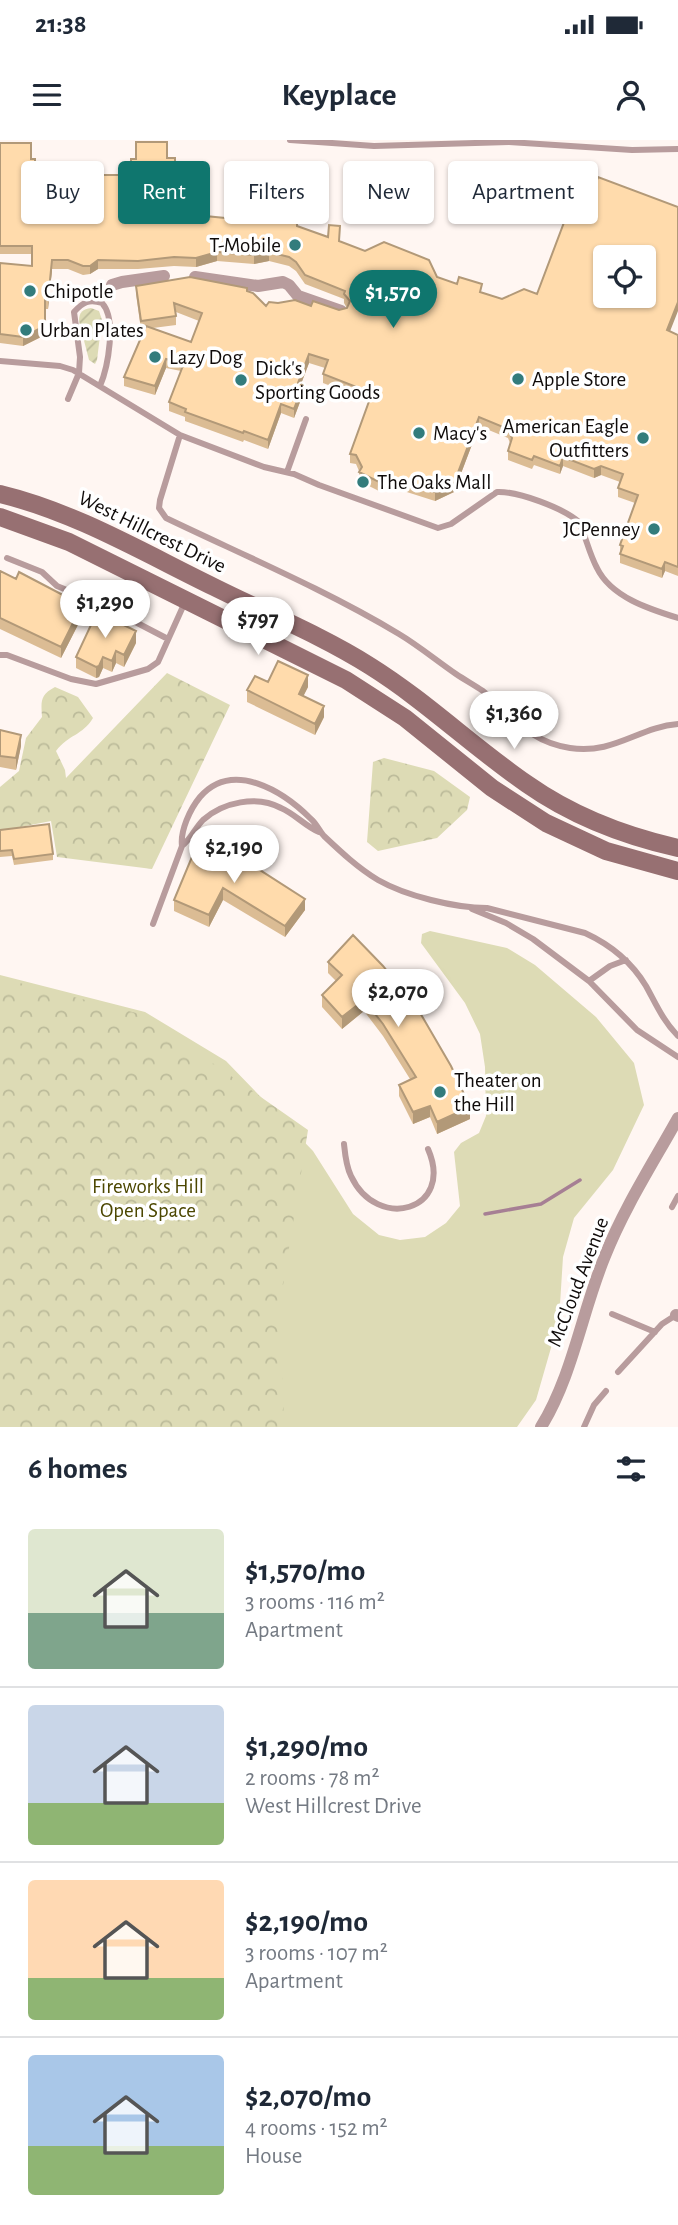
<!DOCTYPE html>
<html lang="en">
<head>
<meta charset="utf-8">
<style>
	body { margin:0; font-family:"Alegreya Sans",sans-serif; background:#f2f2f3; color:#1f2937; height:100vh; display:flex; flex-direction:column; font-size:26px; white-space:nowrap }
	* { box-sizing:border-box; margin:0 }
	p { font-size:23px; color:#747a83 }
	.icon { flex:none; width:38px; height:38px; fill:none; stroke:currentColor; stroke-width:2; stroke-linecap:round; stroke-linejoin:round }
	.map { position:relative; height:1287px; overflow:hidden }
	.side { display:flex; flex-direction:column; background:#fff; flex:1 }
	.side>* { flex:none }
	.top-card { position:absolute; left:21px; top:21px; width:637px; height:63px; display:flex; gap:14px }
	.controls { position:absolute; left:593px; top:105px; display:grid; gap:14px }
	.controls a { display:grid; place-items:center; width:63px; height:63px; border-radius:7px; background:#fff; box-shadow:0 2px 5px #0004; font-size:35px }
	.price { position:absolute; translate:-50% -60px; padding:0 16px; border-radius:24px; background:#fff; color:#222; font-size:23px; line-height:46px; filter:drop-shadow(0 2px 4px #0008) }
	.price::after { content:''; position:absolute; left:50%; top:42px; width:21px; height:16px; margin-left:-10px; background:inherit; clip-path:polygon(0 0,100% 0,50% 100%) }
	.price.current { background:#0f766e; color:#fff }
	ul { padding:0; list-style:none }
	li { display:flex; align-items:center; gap:21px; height:175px; padding:0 28px }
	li+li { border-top:2px solid #e0e1e3 }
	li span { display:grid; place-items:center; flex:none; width:196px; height:140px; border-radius:7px; color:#555 }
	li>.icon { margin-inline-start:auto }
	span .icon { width:84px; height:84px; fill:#fffc; stroke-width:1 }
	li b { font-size:30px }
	h2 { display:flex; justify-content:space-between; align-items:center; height:84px; padding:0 28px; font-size:30px }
	.pill { padding:0 24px; border-radius:7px; background:#fff; box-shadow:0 2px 5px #0004; font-size:24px; line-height:63px }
	.pill.current { background:#0f766e; color:#fff }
	.status { display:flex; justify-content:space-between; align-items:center; height:49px; padding:0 35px; background:#fff; direction:ltr }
	.status svg { height:19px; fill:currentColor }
	header { display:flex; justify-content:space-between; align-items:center; height:91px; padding:0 28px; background:#fff; font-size:32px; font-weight:700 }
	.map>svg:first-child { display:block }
	.grass { fill:#dddbb5 }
	.forest { fill:url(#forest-crowns) }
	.garden { fill:url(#garden-furrows) }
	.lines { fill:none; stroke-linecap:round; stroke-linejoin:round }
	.stream { stroke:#a67f94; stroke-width:3.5 }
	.lane { stroke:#b89c9d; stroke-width:6 }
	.street { stroke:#b89c9d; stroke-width:12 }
	.secondary { stroke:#977072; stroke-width:18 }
	.wall { fill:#dbbc94; fill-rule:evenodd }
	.shaded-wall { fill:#b29978 }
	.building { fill:#ffdbac; stroke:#b29978; stroke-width:2; fill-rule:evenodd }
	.poi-dot { fill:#337c7c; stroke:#fff; stroke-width:2.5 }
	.labels { text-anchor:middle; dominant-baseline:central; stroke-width:7; stroke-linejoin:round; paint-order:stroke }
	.poi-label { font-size:21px; fill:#0f0b0a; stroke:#fff; text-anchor:start }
	.street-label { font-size:21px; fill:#0f0b0a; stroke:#fff }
	.park-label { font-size:21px; fill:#4c4701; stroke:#fff }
</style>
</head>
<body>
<div class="status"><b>21:38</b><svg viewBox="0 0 49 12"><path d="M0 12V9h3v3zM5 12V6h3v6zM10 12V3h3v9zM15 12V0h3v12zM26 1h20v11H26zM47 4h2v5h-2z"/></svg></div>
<header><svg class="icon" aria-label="menu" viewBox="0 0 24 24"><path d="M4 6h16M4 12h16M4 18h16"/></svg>Keyplace<svg class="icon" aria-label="person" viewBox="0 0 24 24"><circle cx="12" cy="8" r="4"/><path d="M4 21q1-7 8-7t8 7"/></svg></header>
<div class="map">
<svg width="678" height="1287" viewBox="0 0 678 1287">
	<defs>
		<pattern id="forest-crowns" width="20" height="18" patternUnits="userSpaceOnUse" patternTransform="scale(1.75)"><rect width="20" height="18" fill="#dddbb5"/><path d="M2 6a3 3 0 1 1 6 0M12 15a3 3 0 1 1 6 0" fill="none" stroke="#bcbb9a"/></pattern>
		<pattern id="garden-furrows" width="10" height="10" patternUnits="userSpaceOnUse" patternTransform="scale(1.75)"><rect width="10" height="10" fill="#dddbb5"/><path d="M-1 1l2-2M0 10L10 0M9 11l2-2" fill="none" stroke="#bcbb9a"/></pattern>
	</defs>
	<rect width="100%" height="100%" fill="#fff6f2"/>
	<path class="grass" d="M430,791L507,808L535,825L596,877L634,923L644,965L613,1030L574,1078L563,1117L559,1180L536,1260L517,1287H0V835L145,872L226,921L313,1011L353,1074L379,1095L400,1100L425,1097L446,1083L460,1066L454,1012L461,1003L479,993L486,976L485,927L480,894L465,863L421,803L422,794Z"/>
	<path class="forest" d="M167,533L230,565L152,729L57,717L51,681L0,691V647L19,631L26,598L42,577C41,561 40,555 55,547L78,557L93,578C82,596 69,594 56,611L65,630L66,638Z
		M384,618L434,631L470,657L467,670L437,698L378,711L367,702L373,622Z
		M0,838L144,875L308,990L280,1164L284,1287H0Z"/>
	<path class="garden" d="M91,168L99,171L102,180L97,220L95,224L89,220L79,181C79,172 83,169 91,168Z"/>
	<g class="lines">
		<path class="stream" d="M485,1074L541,1064L580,1040"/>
		<path class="lane" d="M290,0L374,6L509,2L632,10L678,9
			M0,221L60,226L73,230L180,295L160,360L159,368L166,378C243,415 326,450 399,494C419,506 437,521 456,534C465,540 474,545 483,551C515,576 526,601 570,608C613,615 639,587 678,584
			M68,259L79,233L80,217L74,172C83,162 89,159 102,163C117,179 108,227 100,246
			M180,295L264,327L294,334L319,345L438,388L451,384L497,352C518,351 563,368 579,382C586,397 589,413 597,428C611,457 649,469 678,478
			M287,332L306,279
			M7,418L42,432L57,446L79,455H93L111,465L120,474L168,499
			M0,515H7L71,539L96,544L148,529L158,522L185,462
			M182,706C191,699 195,688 203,680C223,662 257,655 281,668C295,674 305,686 319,692
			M472,769L506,783L533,799L589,841L637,890L678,917
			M153,784L182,706C180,691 190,669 200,657C233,619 284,652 311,679C317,684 319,691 324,696C341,712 358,728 378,740C406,756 455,768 487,768L585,793C611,805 631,821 646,846C656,864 663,881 678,896
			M589,841L610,826L626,820
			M344,1004C345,1014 346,1026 351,1036C377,1092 455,1071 428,1009
			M672,1067L678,1056
			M612,1174L655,1192
			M618,1232L662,1184L676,1175
			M584,1287L594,1265L606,1251"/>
		<path class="street" d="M195,137L258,146L283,142L289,145L298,156L341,171
			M112,145L122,142L164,136
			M676,1175L678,1176
			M541,1287C573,1235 582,1171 605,1116C624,1068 653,1023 678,978"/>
		<path class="secondary" d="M0,354C75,372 144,413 214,447C266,473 321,495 370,526C426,561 473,607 527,644C571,675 625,696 678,708
			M0,377L69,402L346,540L405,578L492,648L546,683L606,711L678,731"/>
	</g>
	<path class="wall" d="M0,3L31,19L35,35H131L167,18L175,73L256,81L270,79L297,86L437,137L502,159L537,154L670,191L678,195V436L665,431L662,438L620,423V405L635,363L618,357V348L620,342L601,335L594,338L563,326L560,334L534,325L532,329L508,320V311L510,303L508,298L479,286L454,352L435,361L391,347L379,351L359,341V331L356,324L350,323V314L370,261L323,243V234L325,228L309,223L301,244L303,254L294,278L281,273L268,309L244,300L243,302L185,281V277L169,271V262L181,231L166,228L155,255L124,246V237L144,190H141L136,154V146L247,152L266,166L278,163L311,166L339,170L347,168L344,163V159L305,144L296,131L289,126L269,121L254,124L217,121L196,127L174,126L138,129H98L90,134L83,135L68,129H52L48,169H45V195L23,206L0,203V123L32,126V114H0ZM176,172L199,181L191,202L153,188L176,185Z
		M0,431L82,477L61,518L0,489Z
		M136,503L124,527L116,523L112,532L103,528L99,537L96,538L76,528V517Z
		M268,542L308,547L303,556L324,577L315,595L247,562V550Z
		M0,590L21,606L16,630L0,627Z
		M0,690L53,714V720L14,725L12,716L0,717Z
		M199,700L305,770L285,797L223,760L209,787L174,771V760Z
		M353,795L470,979L437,994L430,977L413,984L399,956V945L410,939L383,896L364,871L342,889L322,867V855L336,841L328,833V822Z"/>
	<path class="shaded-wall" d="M217,112V121L196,127V118Z
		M269,112V121L254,124V115Z
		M52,120V129L48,169V160Z
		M98,120V129L90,134V126Z
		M678,162V171L667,199V190Z
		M45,186V195L23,206V197Z
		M309,214V223L298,252V243Z
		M166,219V228L155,255V246Z
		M303,245V254L294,278V269Z
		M281,264V273L268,309V300Z
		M479,277V286L454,352L435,361V352Z
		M563,317V326L560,334V326Z
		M601,326V335L594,338V329Z
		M391,338V347L379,351V342Z
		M665,422V431L662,438V429Z
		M82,465V477L61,518V507Z
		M136,491V503L124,527V515Z
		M116,511V523L112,532V521Z
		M103,517V528L99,537L96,538V527Z
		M308,535V547L299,565V554Z
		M324,566V577L315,595V584Z
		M21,595V606L16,630V618Z
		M223,748V760L209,787V775Z
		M305,759V770L285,797V786Z
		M364,860V871L342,889V877Z
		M430,966V977L413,984V972Z
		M470,967V979L437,994V982Z"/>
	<path class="building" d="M136,2H167V18H175V73L256,81V76L270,77V79L297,81V86L328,97L329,85L340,86L339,101L365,111L384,102L429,120L437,137L457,144L459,137L482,144L480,152L502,159L524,149L537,154L577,48L580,49L585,36L597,40L598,37L678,67V162L667,190L678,195V427L665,422L662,429L620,414L623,406L620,405L638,355L618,348L623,334L601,326L594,329L563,317L560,326L534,316L532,320L508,311L512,298L508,289L479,277L454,343L435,352L391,338L379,342L359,332L362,327L356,315L350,314L372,253L323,234L328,220L309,214L298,243L303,245L294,269L281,264L268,300L244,291L243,293L185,272L186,269L169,262L184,223L166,219L155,246L124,237L146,186L191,202L202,173L174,163L176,176L141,181L136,146L190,137L247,148V151L253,153L266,166L269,162L278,163L295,160L311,166L313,161L339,170L347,168L350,161L344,154L345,151L305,135L296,122L289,117L269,112L254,115L217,112L196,118L174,117L138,121L98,120L90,126H83L68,120H52L48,160H45V186L23,197L0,194V123L32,126V106H0V3H31V19H35V35H67V27H98V35H131V19H136ZM606,117H644V156H606Z
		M0,431L16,439L19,432L82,465L61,507L0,478Z
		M97,472L136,491L124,515L116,511L112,521L103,517L99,526L96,527L76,517Z
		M278,521L308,535L299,554L324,566L315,584L247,550L255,536L268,542Z
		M0,590L21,595L16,618L0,616Z
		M49,684L53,714L14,719L12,710L0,711V690Z
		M199,700L249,723L305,759L285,786L223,748L209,775L174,760Z
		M353,795L383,826L419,871L451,926L470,967L437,982L430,966L413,972L399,945L416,937L383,884L364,860L342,877L322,855L342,835L328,822Z"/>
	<g class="poi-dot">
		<circle cx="295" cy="105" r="7"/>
		<circle cx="30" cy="151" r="7"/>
		<circle cx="26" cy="190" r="7"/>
		<circle cx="155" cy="217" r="7"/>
		<circle cx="518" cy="239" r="7"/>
		<circle cx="241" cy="240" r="7"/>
		<circle cx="419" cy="293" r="7"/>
		<circle cx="643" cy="298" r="7"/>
		<circle cx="363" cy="342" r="7"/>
		<circle cx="654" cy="389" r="7"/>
		<circle cx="440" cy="952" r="7"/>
	</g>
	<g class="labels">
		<g class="poi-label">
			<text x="281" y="105" text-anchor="end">T-Mobile</text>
			<text x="44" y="151">Chipotle</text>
			<text x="40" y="190">Urban Plates</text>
			<text x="169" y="217">Lazy Dog</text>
			<text x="255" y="228">Dick's<tspan x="255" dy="24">Sporting Goods</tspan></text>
			<text x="532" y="239">Apple Store</text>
			<text x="629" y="286" text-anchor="end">American Eagle<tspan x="629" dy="24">Outfitters</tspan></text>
			<text x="433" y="293">Macy's</text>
			<text x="377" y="342">The Oaks Mall</text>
			<text x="640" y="389" text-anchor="end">JCPenney</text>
			<text x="454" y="940">Theater on<tspan x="454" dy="24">the Hill</tspan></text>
		</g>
		<g class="street-label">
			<text transform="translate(152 392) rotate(26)">West Hillcrest Drive</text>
			<text transform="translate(578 1142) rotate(-69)">McCloud Avenue</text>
		</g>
		<g class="park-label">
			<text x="148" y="1046">Fireworks Hill<tspan x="148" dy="24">Open Space</tspan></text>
		</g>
	</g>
</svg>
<div class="controls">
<a><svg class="icon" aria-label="locate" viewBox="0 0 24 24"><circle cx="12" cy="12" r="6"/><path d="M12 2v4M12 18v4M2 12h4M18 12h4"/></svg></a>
</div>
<b class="price current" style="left:393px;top:190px">$1,570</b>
<b class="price" style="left:105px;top:500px">$1,290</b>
<b class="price" style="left:258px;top:517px">$797</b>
<b class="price" style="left:514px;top:611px">$1,360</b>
<b class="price" style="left:234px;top:745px">$2,190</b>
<b class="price" style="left:398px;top:889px">$2,070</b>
<div class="top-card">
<a class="pill">Buy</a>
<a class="pill current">Rent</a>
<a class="pill">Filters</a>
<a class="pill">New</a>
<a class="pill">Apartment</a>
</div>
</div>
<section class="side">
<h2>6 homes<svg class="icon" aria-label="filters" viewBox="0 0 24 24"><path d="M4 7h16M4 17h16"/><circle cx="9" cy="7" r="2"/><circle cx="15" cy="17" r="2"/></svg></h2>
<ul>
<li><span style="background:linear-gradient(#dfe7d0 60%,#7fa58c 0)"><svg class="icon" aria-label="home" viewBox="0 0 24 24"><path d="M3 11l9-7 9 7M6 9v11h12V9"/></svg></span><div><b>$1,570/mo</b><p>3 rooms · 116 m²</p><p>Apartment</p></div></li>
<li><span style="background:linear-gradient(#c9d6e8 70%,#8fb573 0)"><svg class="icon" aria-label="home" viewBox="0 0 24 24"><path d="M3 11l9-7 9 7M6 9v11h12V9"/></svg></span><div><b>$1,290/mo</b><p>2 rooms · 78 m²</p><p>West Hillcrest Drive</p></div></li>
<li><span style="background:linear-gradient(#ffd9b3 70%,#8fb573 0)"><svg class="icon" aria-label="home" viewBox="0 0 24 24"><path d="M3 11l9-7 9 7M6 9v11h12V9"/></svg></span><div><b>$2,190/mo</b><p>3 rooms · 107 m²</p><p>Apartment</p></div></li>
<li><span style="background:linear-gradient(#a9c7e8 65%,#8fb573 0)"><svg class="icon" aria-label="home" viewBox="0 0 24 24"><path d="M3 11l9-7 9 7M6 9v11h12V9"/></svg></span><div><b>$2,070/mo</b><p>4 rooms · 152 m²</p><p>House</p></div></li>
</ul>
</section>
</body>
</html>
